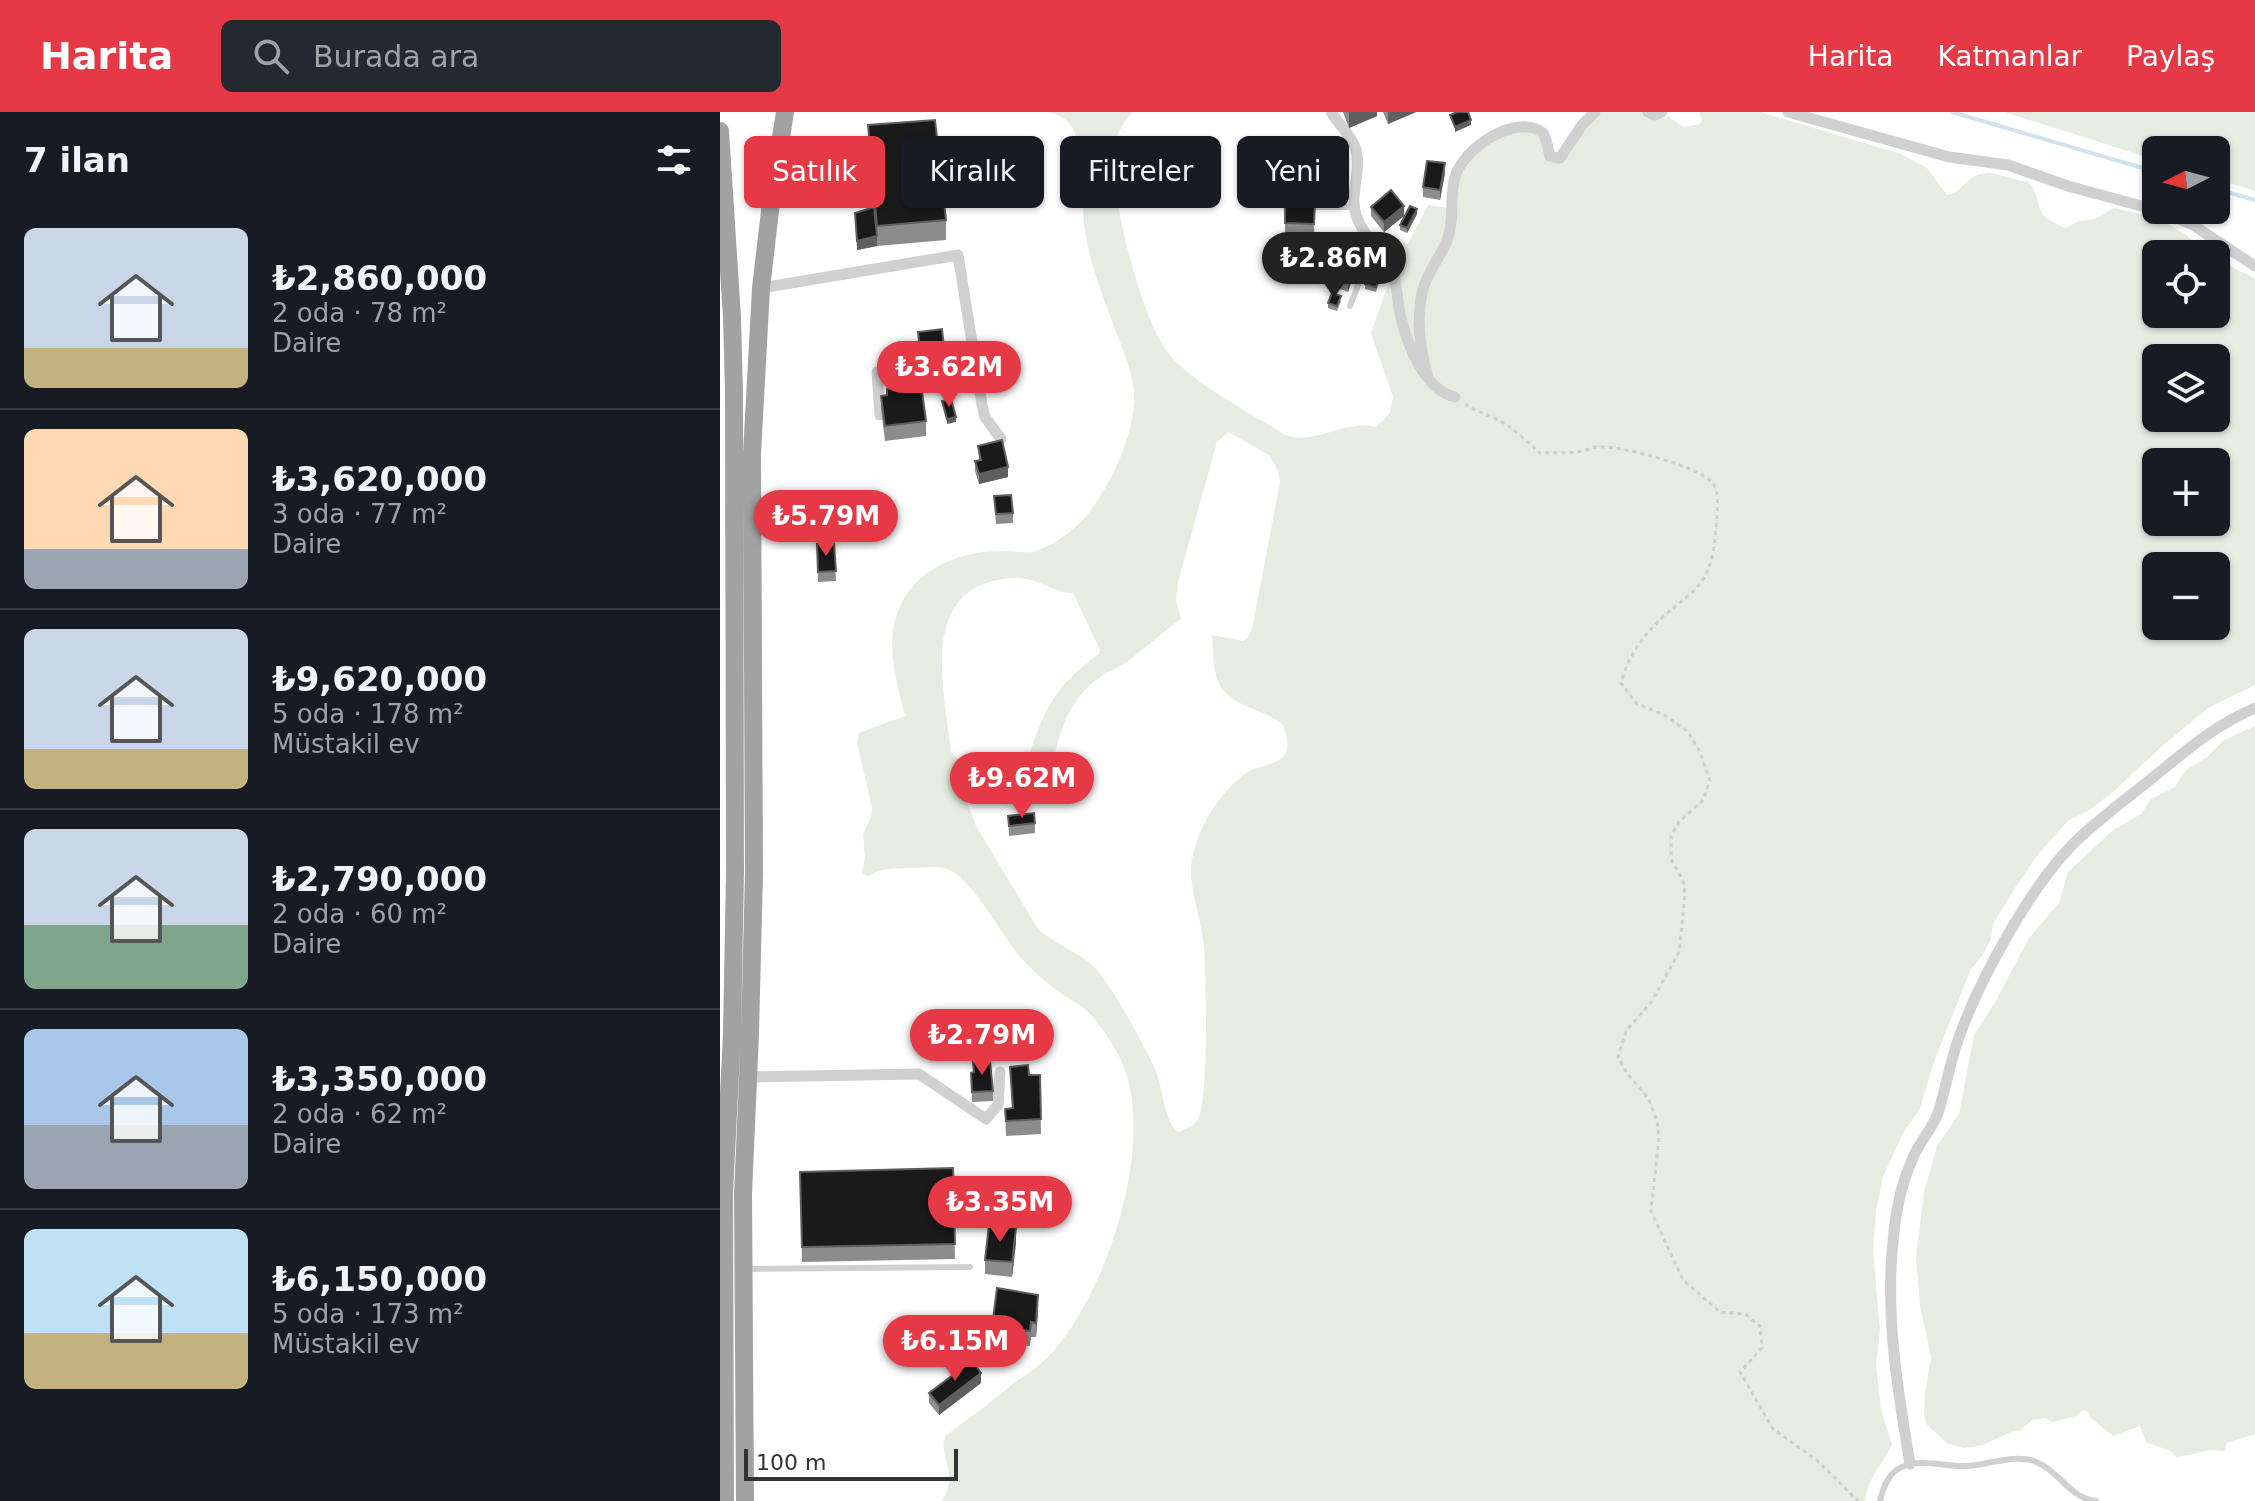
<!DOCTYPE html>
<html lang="tr">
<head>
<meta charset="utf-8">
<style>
	body { margin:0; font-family:"DejaVu Sans",sans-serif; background:#242831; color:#f1f3f6; height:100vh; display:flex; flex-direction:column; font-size:30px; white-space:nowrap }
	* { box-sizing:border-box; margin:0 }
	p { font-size:26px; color:#9ea1a6 }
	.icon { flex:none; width:44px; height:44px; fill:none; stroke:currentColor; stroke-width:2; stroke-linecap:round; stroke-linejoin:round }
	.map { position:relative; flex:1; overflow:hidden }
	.sheet { display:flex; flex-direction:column; background:#171b24; width:720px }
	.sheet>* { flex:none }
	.hud { position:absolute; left:24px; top:24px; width:760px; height:72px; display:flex; gap:16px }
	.needle { width:52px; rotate:264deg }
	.tools { position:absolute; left:1422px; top:24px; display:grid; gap:16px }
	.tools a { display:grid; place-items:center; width:88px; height:88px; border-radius:12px; background:#171b24; box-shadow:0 2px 6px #0004; font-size:40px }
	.scale { position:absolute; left:24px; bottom:20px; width:214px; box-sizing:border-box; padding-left:8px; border:4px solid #333; border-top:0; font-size:22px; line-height:28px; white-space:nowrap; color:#333; -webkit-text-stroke:6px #fff; paint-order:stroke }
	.price { position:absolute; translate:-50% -68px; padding:0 18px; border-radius:28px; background:#e63946; color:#fff; font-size:26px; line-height:52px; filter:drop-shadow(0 2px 4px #0008) }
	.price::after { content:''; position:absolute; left:50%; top:48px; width:24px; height:18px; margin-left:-12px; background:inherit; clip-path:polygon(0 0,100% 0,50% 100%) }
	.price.selected { background:#222; color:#fff }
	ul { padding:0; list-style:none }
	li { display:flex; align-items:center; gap:24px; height:200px; padding:0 24px }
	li+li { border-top:2px solid #363941 }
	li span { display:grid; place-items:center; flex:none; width:224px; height:160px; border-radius:12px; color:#555 }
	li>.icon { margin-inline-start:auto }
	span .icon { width:96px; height:96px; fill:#fffc; stroke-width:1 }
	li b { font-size:34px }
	h2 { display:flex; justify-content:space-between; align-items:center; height:96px; padding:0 24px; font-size:34px }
	.chip { padding:0 28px; border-radius:12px; background:#171b24; box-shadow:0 2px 6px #0004; font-size:28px; line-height:72px }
	.chip.selected { background:#e63946; color:#fff }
	header { display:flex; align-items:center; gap:48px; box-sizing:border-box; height:112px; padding:0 40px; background:#e63946; color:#fff }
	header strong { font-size:38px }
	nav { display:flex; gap:44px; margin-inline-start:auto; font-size:28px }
	.search { width:560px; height:72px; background:#242831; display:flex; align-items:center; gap:20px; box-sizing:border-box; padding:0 28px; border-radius:12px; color:#9ea1a6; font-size:30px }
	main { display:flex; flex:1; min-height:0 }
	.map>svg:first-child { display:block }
	.green { fill:#e6ecdf; fill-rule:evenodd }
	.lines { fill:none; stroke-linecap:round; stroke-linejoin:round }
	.stream { stroke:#cfe2ee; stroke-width:4 }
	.path { stroke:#cdcdcd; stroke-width:3; stroke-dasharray:4 4; stroke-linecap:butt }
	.service { stroke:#d0d0d0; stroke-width:6 }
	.minor { stroke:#d0d0d0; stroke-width:11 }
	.trunk { stroke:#a2a2a2; stroke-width:18 }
	.wall { fill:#8c8c8c }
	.shaded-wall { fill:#5f5f5f }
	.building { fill:#1a1a1a; stroke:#5f5f5f; stroke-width:2 }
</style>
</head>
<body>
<header>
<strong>Harita</strong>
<div class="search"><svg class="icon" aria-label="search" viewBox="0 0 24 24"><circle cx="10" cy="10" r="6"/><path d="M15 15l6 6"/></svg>Burada ara</div>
<nav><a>Harita</a><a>Katmanlar</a><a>Paylaş</a></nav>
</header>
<main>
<section class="sheet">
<h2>7 ilan<svg class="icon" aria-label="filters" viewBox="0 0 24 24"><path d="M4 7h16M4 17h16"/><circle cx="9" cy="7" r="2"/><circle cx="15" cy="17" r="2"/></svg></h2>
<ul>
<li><span style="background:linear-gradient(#c9d6e8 75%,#c2b280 0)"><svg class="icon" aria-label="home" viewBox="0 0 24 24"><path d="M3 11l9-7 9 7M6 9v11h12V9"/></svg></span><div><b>₺2,860,000</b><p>2 oda · 78 m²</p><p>Daire</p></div></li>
<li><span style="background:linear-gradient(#ffd9b3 75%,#9aa5b1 0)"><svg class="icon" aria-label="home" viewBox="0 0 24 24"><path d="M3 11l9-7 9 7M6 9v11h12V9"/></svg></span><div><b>₺3,620,000</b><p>3 oda · 77 m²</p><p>Daire</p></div></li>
<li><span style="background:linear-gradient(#c9d6e8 75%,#c2b280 0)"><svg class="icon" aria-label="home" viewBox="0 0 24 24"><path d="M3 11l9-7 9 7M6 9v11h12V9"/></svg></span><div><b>₺9,620,000</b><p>5 oda · 178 m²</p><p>Müstakil ev</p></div></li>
<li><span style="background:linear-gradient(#c9d6e8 60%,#7fa58c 0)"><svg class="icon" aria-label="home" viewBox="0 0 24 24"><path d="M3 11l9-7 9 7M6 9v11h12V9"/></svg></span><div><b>₺2,790,000</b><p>2 oda · 60 m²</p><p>Daire</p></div></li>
<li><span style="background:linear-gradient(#a9c7e8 60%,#9aa5b1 0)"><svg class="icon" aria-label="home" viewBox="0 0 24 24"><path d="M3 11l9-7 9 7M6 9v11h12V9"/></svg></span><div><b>₺3,350,000</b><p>2 oda · 62 m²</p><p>Daire</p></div></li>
<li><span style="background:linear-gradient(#bfe0f5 65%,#c2b280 0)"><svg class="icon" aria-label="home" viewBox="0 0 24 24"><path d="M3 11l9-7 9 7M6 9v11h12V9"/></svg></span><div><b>₺6,150,000</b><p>5 oda · 173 m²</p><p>Müstakil ev</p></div></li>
</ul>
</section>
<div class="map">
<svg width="1535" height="1389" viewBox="0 0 1535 1389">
	<rect width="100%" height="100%" fill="#fff"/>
	<path class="green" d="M329,0H412C405,10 397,20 395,32C386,73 421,204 446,238C469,270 531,301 565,323C596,334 624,307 656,315L670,301L673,285L651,221L683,130L688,132L708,93L734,97C733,79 737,57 748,42C761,22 798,0 819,17C825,25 828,37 832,46L875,0H928L946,7L948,4L963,15L980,12L982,9L979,0H1040L1181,42L1207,56L1227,83C1240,81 1243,71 1253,65C1271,55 1290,68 1308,70C1319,82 1316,90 1322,101C1325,108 1338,112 1345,116L1359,109L1375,107L1394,96L1440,107L1465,122L1487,142H1436V202H1496V148L1535,166V573L1488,596L1440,636L1393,680L1371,697L1348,709L1319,741L1295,776L1273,812L1271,827L1262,844L1251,857L1215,947L1199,999L1184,1019L1163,1065L1156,1099L1153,1138L1160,1219L1156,1253L1161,1297L1172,1333C1161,1355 1149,1363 1145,1389H222C240,1360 218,1347 225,1324C248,1307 271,1290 293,1272C304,1264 317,1256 327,1246C387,1185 441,1021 398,942C390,928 381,913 370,902C363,894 354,890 345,884C330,874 316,862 304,849C283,828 253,765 227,757C215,753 202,756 190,756C177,757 161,755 149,764L142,762L145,746L143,722L151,705L152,695L137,631L139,621L185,604C175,563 161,520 187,482C209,449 251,438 288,439C297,439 304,441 312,440C332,435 354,418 367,403C390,374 411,330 414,292C416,266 404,241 395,217C383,184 370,153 365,118C361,95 363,34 353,17C348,7 339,3 329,0ZM1436,246H1496V306H1436ZM508,320L549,343L558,359L560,370L532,517L528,525L523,529L492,523C495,561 491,579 528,595C540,600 552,604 562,612C567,621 571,638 562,646C553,653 538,654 528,660C498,679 469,729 471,764C473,788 482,812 484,836C486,865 489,986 478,1007C473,1015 466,1017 458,1020C444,1010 443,975 435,957C424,933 389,867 370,851C353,838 334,831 318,817L256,714L234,656L238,647L231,640C224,575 196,470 295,466C319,465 332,481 353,481L380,538L379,542C334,575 325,595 308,647L304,650L320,660L331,662C337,628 346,591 375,569C388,559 405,553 417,542C432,530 445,518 461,507L456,488L458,470L497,330ZM1436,350H1496V410H1436ZM1436,454H1496V514H1436Z
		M1284,0H1535V79L1496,67V38H1436V48Z
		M1535,614V1322L1507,1331L1504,1339L1492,1338L1457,1345L1450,1339L1426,1330L1420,1314L1393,1324L1371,1306L1369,1300L1363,1298L1356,1304L1332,1310L1325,1306L1312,1308L1301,1318L1291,1320L1263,1333L1244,1336L1228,1332L1206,1312L1204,1302L1205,1282L1211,1245L1200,1193L1196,1146L1204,1080L1217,1034L1239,1002L1254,923L1275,890L1309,826L1339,791L1348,760L1393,718L1421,702L1431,687L1455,675L1465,659L1487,645L1504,628Z"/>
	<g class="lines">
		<path class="stream" d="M1232,0L1436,60
			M1496,77L1535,88"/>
		<path class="path" d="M745,292C755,299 763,301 774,306C791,313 806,329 820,341C834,340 850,342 863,339C867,338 871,336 875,335C895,332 985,355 994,373C1000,386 997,401 996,415C995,430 993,448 986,462C979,477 964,487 952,497C928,517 909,540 901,571L916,591L946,604L968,620L980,640L990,669L983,688L959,710L951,724V747L963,769L965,783L959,840L932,889L906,919L898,945L906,960L928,986L937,1009L939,1026L931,1099L963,1168L1000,1200L1025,1202L1040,1214L1042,1236L1020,1260L1053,1317L1098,1349L1138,1389"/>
		<path class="service" d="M590,95H634
			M630,194L653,134
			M26,1157L250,1155
			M1160,1389C1163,1377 1167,1364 1178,1357C1199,1345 1223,1355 1246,1354C1268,1353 1292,1342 1314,1349C1339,1358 1349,1386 1376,1389"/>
		<path class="minor" d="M611,0C618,12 630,22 635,35C643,57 629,81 636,103C643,125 663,139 672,160C678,173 677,188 680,202C687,232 704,278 735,285
			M928,0L935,3L942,0
			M1068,0L1229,45L1288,53L1348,74L1436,98
			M1438,98L1473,113L1535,154
			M41,176L238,143L262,293L265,305L281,327
			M708,265C700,238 696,209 702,181C706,161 721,145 728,126C735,105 729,85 735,65C743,36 797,0 823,21C827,28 828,37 830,44L840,46L862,13L875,0
			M160,303L157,260L190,258L199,268L256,262
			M28,965L199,962L266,1007L278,993L280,960
			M1190,1352C1178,1280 1165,1203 1173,1130C1175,1103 1181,1073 1192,1048C1198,1031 1212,1018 1218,1001C1226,976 1230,950 1239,925C1261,865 1308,779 1352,733C1376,709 1404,689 1431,667C1463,641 1496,612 1535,596"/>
		<path class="trunk" d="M0,19L12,205L14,280L15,760L12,922L4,1081L5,1389
			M25,1389L23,1082L30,921L34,761L32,342L41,176L52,82L65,0"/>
	</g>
	<path class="wall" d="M623,0H657V4L629,16Z
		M663,0H696L668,12Z
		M148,13L226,108V128L157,134L137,138L135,101L154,96L148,33Z
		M725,61L720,88L703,85V75Z
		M556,77H569V89L595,90L594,122H588H591V139L575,138V121H565V90L556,89Z
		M651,95L684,104L664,120L651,104Z
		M697,102L687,121L680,118V113Z
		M575,150L569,170L558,167V157Z
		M635,158L628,180L612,174V164Z
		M660,167L656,180L645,177V172Z
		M621,189L617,199L608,196V191Z
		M198,220L225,246V256L201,258Z
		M161,284L206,309V324L165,329L161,298Z
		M258,334L288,365L259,372L255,359V349L259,348Z
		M274,384L293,401V411L276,412Z
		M114,431L116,469L98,470L97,432Z
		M288,704L315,711V721L289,724Z
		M253,950L273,979V989L252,990L251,961H254Z
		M290,955L309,963H320L321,1022L286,1024L285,997L292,996Z
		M233,1056L235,1147L82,1150L80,1060Z
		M296,1131L292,1165L265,1162V1148Z
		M318,1198L316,1225H311L310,1234L272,1230V1215Z
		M261,1271L219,1303L209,1291V1281Z"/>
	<path class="shaded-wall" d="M629,0H657V4L629,16Z
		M668,0H696L668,12Z
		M751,8V13L735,20V15Z
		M725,51V61L720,88V78Z
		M684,94V104L664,120V110Z
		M697,97V102L687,121V116Z
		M157,124V134L137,138V129Z
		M575,140V150L569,170V160Z
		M635,148V158L628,180V170Z
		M236,305V310L227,312V307Z
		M288,355V365L259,372V362Z
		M296,1116V1131L292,1165V1150Z
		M318,1183V1198L316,1225V1211Z
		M261,1261V1271L219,1303V1293Z"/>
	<path class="building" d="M737,0H748L751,8L735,15L730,3Z
		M215,8L226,108L157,114L148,13Z
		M707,49L725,51L720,78L703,75Z
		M556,77H569V85L556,84Z
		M671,78L684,94L664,110L651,95Z
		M565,89L595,90L594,112L565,111Z
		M690,94L697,97L687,116L680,113Z
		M154,95L157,124L137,129L135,101Z
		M575,121L591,122V134H575Z
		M564,137L575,140L569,160L558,157Z
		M619,142L635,148L628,170L612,164Z
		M650,158L660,162L656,175L645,172Z
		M612,181L621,184L617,194L608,191Z
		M222,217L225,246L201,248L198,220Z
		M201,272L206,309L165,314L161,284L167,283V277Z
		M231,287L236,305L227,307L222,289Z
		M282,328L288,355L259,362L255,349L261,348L258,334Z
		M291,383L293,401L276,402L274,384Z
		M114,431L116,459L98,460L97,432Z
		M314,701L315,711L289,714L288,704Z
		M270,949L273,979L252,980L251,961L254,960L253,950Z
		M308,953L309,963H320L321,1007L286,1009L285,997L293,996L290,955Z
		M233,1056L235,1132L82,1135L80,1060Z
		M269,1113L296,1116L292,1150L265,1148Z
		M277,1176L318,1183L316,1211L311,1210L310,1219L272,1215Z
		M252,1249L261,1261L219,1293L209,1281Z"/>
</svg>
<div class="tools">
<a><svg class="needle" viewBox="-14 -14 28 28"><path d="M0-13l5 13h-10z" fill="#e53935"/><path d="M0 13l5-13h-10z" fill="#9ea1a6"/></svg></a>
<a><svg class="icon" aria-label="locate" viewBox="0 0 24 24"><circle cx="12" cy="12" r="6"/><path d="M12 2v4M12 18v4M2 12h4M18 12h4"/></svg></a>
<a><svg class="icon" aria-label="layers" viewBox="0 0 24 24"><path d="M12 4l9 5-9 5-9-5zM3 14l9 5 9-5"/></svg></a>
<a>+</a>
<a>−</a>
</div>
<div class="scale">100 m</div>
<b class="price selected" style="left:614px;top:188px">₺2.86M</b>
<b class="price" style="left:229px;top:297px">₺3.62M</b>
<b class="price" style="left:106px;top:446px">₺5.79M</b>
<b class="price" style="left:302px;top:708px">₺9.62M</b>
<b class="price" style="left:262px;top:965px">₺2.79M</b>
<b class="price" style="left:280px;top:1132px">₺3.35M</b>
<b class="price" style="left:235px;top:1271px">₺6.15M</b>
<div class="hud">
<a class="chip selected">Satılık</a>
<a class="chip">Kiralık</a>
<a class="chip">Filtreler</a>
<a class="chip">Yeni</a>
</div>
</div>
</main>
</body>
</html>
